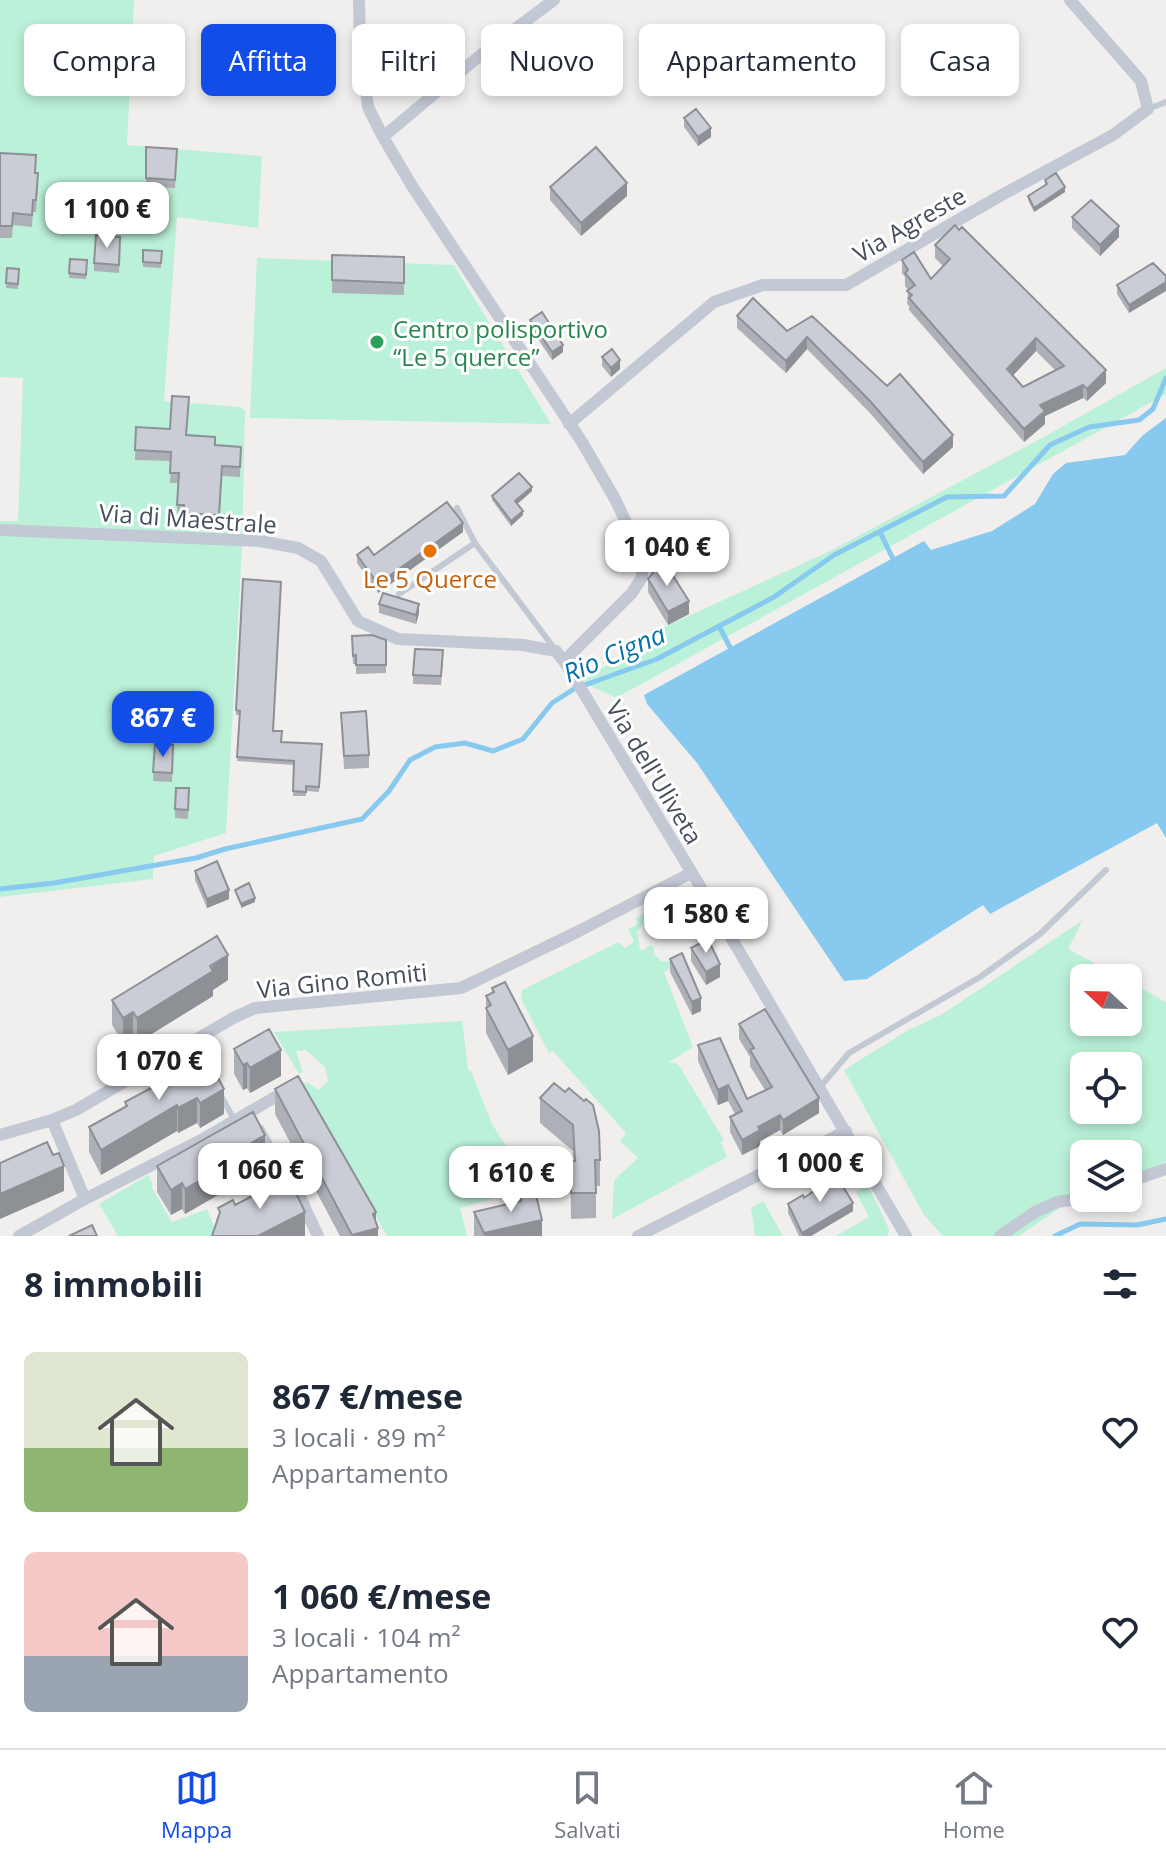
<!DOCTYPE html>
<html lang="it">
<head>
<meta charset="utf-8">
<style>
	body { margin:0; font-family:"Open Sans",sans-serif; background:#f2f2f3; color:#1f2937; height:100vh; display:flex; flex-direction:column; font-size:30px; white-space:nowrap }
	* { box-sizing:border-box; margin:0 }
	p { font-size:26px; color:#747a83 }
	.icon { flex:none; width:44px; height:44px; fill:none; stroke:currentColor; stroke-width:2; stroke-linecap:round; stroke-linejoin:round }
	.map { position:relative; height:1236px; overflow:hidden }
	.sheet { display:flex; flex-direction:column; background:#fff; flex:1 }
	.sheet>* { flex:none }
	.hud { position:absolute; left:24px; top:24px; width:1118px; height:72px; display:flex; gap:16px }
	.needle { width:52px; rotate:292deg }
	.buttons { position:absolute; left:1070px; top:964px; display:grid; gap:16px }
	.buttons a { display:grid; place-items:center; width:72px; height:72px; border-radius:12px; background:#fff; box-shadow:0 4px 12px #0003; font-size:40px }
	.price { position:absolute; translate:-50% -68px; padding:0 18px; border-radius:16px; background:#fff; color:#222; font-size:26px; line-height:52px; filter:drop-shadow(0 2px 4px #0008) }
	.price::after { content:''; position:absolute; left:50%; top:48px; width:24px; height:18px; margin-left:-12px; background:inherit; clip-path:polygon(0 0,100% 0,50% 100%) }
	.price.current { background:#134de7; color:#fff }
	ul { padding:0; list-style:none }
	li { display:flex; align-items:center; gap:24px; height:200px; padding:0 24px }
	li span { display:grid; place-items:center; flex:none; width:224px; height:160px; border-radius:12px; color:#555 }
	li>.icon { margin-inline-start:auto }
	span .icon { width:96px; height:96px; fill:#fffc; stroke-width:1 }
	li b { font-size:34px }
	h2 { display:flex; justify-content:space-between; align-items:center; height:96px; padding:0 24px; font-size:34px }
	.pill { padding:0 28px; border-radius:12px; background:#fff; box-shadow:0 4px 12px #0003; font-size:28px; line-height:72px }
	.pill.current { background:#134de7; color:#fff }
	.dock { display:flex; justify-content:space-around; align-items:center; height:112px; border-top:2px solid #e0e1e3; background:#fff; font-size:22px; color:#747a83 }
	.dock a { display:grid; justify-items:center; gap:4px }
	.dock .current { color:#134de7 }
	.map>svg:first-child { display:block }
	.green { fill:#bbf1d8; fill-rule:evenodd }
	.water { fill:#87c9ef }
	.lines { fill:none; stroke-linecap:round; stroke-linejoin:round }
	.stream { stroke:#87c9ef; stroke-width:5 }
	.service { stroke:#c2c8d4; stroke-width:6 }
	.minor { stroke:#c2c8d4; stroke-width:12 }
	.wall { fill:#aeb0b7; fill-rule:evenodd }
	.shaded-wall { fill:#8d9095 }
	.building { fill:#cacdd5; stroke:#8d9095; stroke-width:2; fill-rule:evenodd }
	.leisure-dot { fill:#2e9e5b; stroke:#fff; stroke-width:3 }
	.food-dot { fill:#e8710a; stroke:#fff; stroke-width:3 }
	.labels { text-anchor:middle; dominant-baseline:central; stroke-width:6; stroke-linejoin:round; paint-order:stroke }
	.street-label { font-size:24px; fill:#464e5d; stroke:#fff }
	.leisure-label { font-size:24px; fill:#27864d; stroke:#fff; text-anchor:start }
	.food-label { font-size:24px; fill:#c56008; stroke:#fff }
	.water-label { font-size:26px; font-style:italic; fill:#0771af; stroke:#fff }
</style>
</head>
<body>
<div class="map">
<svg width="1166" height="1236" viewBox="0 0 1166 1236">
	<rect width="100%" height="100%" fill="#f1efee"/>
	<path class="green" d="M0,0H134L127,145L262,156L258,228L177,217L164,401L240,407L245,410L242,549L226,833L154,856L153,879L0,897V521H18L23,378L0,377Z
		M257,258L454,265L551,424L250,418Z
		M1166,368V394L616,698L582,682L654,632L832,550L1042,438Z
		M676,898L682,899L644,916L650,925H643L637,931L640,949L643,950L650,945L654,947V954L662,962L675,960L678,964L664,972L693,1047L669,1062L678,1064L724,1140L721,1142L727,1157L612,1219L614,1180L638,1158L620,1141L626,1133L553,1051L549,1053L521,999L522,990L619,942L625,948L634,942L628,929L638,924L636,918Z
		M1083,920L1068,949L1122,978H1084V1022H1128V981L1166,1002V1162L1128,1178V1154H1084V1197L1064,1205L1019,1236H943L924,1215L844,1070L910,1029L941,1015ZM1084,1066H1128V1110H1084Z
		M462,1021L468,1070L471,1071L492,1124L521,1169L527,1189L460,1208L467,1236H387L302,1083H308L319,1090L328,1081L325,1067L306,1050L296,1051L303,1072L299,1074L274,1032Z
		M148,1175L153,1185L151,1186L172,1222L207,1209L218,1236H118L99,1204Z
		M868,1185L889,1229L888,1236H836L869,1217L856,1192Z
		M763,1201L783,1236H755L751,1208Z"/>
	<path class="water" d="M1166,418V838L1157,823L990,914L983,905L867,979L844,981L697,763L647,704L644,695L924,541L931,550L992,531L1035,504L1053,474L1066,463L1125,455L1143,435Z"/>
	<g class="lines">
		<path class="stream" d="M880,532L895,563
			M719,626L733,653
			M0,889L54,883L196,858L225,849L362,819L389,791L410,760L435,747L465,743L493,751L523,739L552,703L574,689L657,659L774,597L834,555L947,497L1004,496L1050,445L1089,427L1139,420L1153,409L1166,378
			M1055,1236L1080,1224L1137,1225L1166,1219"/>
		<path class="service" d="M1148,109L1166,102
			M457,508L475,543
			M399,594L475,543L554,648
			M191,1042L204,1066
			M820,1087L849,1053L980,977L1040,934L1106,870
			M221,1096L235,1121"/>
		<path class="minor" d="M359,0L360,47L368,107L383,137L412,186L582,442L615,499L643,558L642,577L632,593L571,654L566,664L739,951L906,1236
			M383,137L483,53L554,0
			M569,424L714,302L763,285H846L998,197L1113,135L1148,109L1141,81L1070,0
			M0,530L260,541L298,548L321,561L358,621L398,639L523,645L556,651L566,664
			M52,1120L85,1199L203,1139L289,1089
			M259,1130L279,1167L299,1195L318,1236
			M0,1135L52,1120L76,1110L233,1018L255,1008L461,988L577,932L691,873
			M1128,1182L1166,1169
			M19,1236L85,1199
			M638,1236L846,1131
			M1000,1236L1035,1212L1057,1202L1084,1198"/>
	</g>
	<path class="wall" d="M684,118L711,137L698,146L684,127Z
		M146,147L177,149L175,188L146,186Z
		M0,153L35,173L38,185L36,212H33L32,227L13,225L12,238H0Z
		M1045,180L1065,192L1034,212L1028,200V196L1045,185Z
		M89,186L107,187V204L89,202Z
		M550,187L627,196L581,236L550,200Z
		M1072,217L1119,237L1100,256L1072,228Z
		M120,237L119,273L94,271V263Z
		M935,245L1106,383L1087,401L1083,398L1045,416V424L1024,442L909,310V306L907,304L908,290L905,286V277L902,273V260L931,279L943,266L935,258ZM1036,351L1055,370L1023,387L1013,375Z
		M143,250L162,251L161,268L143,267Z
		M332,255L404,257V295L332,293Z
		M70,259L87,260L86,279L69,278Z
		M1153,263L1129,313L1117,294V285Z
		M7,268L19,269L18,289L6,288Z
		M737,316L787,331L812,316L953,447L923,474L870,413L807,349L786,373L737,328Z
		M530,320L563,352L552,360L530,327Z
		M602,357L620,369L611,377L602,366Z
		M136,427L187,435L215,445L241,447L240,477L222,476L219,525L184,522V515L177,514L178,483H170L171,461L135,460Z
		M532,491L517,504L523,515L511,526L492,500V496Z
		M463,532L378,593L357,563V555H374Z
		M243,579L273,731L282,742L322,744L319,792L306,791V796H293L294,765L237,761L240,715H236V710Z
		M648,579L689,614L668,625L648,592Z
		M379,604L419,613L416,624L379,613Z
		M352,636L386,640V673L356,674V664H353Z
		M443,659L441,685L413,684V675Z
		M341,713L369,755V768L344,769Z
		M182,714L198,715L197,735L181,734Z
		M155,744L173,745L172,782L153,781Z
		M189,788L188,819L175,818V809Z
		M195,871L229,899L207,908L195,880Z
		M691,948L720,977L706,985L691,961Z
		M670,959L701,1011L692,1015L670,972Z
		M228,980L213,990V996L137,1043L133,1037L123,1043L112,1025V1000Z
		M492,988L533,1061L508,1075L486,1033V996L492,993Z
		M739,1024L819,1113L783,1135L780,1130L760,1141V1146L742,1155L730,1132V1117L735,1114L728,1101L718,1105L698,1061V1045L747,1099L765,1090L750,1066V1057L739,1039Z
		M234,1049L281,1076L250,1093L247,1088L243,1090L234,1074Z
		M207,1058L224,1114L200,1128L197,1123L178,1133L177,1131L101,1175L89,1152V1127L125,1107V1102Z
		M275,1089L376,1223L378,1236H340L275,1114Z
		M565,1092L584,1101L600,1160V1186H596V1218L571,1219L570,1161H574L573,1151L540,1123V1098Z
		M265,1160L251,1168V1176L185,1214L182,1209L171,1215L157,1192V1166Z
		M520,1194L542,1236H474V1212L520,1201Z
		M804,1198L853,1211L811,1236H799L788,1213V1204Z"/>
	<path class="shaded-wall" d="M711,128V137L698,146V137Z
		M627,183V196L581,236V223Z
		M1065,187V192L1034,212V208Z
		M1119,226V237L1100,256V245Z
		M1166,282V291L1129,313V305Z
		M807,337V349L786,373V361Z
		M1036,338V351L1007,382V369Z
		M563,345V352L552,360V352Z
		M620,360V369L611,377V368Z
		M1106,370V383L1087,401V389Z
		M1083,385V398L1045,416V424L1024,442V429L1040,405Z
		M953,435V447L923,474V462Z
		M532,487V491L515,506V501Z
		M523,511V515L511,526V521Z
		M463,523V532L378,593V584Z
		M689,601V614L668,625V612Z
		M419,604V613L416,624V615Z
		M229,890V899L207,908V899Z
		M255,898V902L241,908V904Z
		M228,955V980L213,990V996L137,1043V1018Z
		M720,964V977L706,985V972Z
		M701,998V1011L692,1015V1002Z
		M133,1012V1037L123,1043V1018Z
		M533,1036V1061L508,1075V1050Z
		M281,1050V1076L250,1093V1068Z
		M247,1063V1088L243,1090V1065Z
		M728,1085V1101L718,1105V1090Z
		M224,1089V1114L200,1128V1103Z
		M197,1098V1123L178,1133V1108Z
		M819,1098V1113L783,1135V1120Z
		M177,1105V1131L101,1175V1150Z
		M780,1115V1130L760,1141V1146L742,1155V1140L758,1127Z
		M265,1135V1160L251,1168V1176L185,1214V1189L248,1145Z
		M64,1166V1191L0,1219V1194Z
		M182,1183V1209L171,1215V1190Z
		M853,1203V1211L811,1236H802V1233Z
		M305,1212V1236H258Z
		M376,1212V1229L378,1228V1236H352L373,1214Z
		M542,1220V1236H484V1233Z"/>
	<path class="building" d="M696,109L711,128L698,137L684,118Z
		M146,147L177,149L175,180L146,178Z
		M596,147L627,183L581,223L550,187Z
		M0,153L36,155L35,173H38L36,200H33L32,215L13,213L12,226H0Z
		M1056,173L1065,187L1034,208L1028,196L1047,184L1045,180Z
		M89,186L107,187V199L89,198Z
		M1091,200L1119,226L1100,245L1072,217Z
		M955,225L959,230L962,227L1106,370L1087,389L1083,385L1040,405L1045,411L1024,429L909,298L912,295L907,291L915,285L905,273L908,270L902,260L914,252L931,279L950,259L935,245ZM1036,338L1064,366L1023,387L1007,369Z
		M96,235L120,237L119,265L94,263Z
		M143,250L162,251L161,263L143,262Z
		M332,255L404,257V283L332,280Z
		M70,259L87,260L86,275L69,273Z
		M1153,263L1166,276V282L1129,305L1117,285Z
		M7,268L19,269L18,284L6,283Z
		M753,298L787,331L812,316L887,386L900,374L953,435L923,462L870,401L807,337L786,361L737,316Z
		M542,312L563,345L552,352L530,320Z
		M612,349L620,360L611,368L602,357Z
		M172,396L189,397L186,435L215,437V445L241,447L240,467L222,466L219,515L184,513V505H177L179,473H170L171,452L135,450L136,427L170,429Z
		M519,473L532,487L515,501L523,511L511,521L492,496Z
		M447,502L463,523L378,584L357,555L368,547L374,555Z
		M663,560L689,601L668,612L648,579Z
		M243,579L281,582L273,731H282L281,742L322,744L319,787L306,786V792L293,791L294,761L237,757L240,711L236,710Z
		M383,593L419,604L416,615L379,604Z
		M372,635L386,640V665H356V655L353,656L352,636Z
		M415,649L443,650L441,676L413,675Z
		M366,711L369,755L344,756L341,713Z
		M182,714L198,715L197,731L181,730Z
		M155,744L173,745L172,773L153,772Z
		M176,788H189L188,810L175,809Z
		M217,861L229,890L207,899L195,871Z
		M249,883L255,898L241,904L235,890Z
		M217,936L228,955L210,966L213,971L137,1018L133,1012L123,1018L112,1000Z
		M708,939L720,964L706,972L691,948Z
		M682,953L701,998L692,1002L670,959Z
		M505,982L533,1036L508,1050L486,1008L491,1005L486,996L494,992L492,988Z
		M765,1009L819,1098L783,1120L780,1115L758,1127L760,1130L742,1140L730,1117L742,1111L728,1085L718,1090L698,1045L720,1038L747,1099L772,1087L750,1050L754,1048L739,1024Z
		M269,1029L281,1050L250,1068L247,1063L243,1065L234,1049Z
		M207,1058L224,1089L200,1103L197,1098L178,1108L177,1105L101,1150L89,1127L127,1106L125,1102Z
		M298,1076L376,1212L373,1214L378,1228L352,1235L275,1089Z
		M554,1083L565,1092L569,1088L584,1101L586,1099L593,1105L599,1131L600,1160H595L596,1193H571L570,1161H575L573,1125L540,1098Z
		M253,1112L265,1135L248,1145L251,1151L185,1189L182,1183L171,1190L157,1166Z
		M47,1142L53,1155L59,1153L64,1166L0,1194V1163Z
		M836,1175L853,1203L802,1233L788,1204L803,1195L804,1198Z
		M288,1176L305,1212L258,1236H212L220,1212L218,1208L233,1200L235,1205L258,1193L255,1188L270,1181L271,1185Z
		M535,1191L542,1220L484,1233L474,1212L521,1201L520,1194Z
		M92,1225L97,1236H69Z"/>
	<circle class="leisure-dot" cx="377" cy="342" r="8"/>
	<circle class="food-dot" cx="430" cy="551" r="8"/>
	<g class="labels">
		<g class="street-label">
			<text transform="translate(909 224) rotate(-30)">Via Agreste</text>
			<text transform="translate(188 518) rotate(4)">Via di Maestrale</text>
			<text transform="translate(655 772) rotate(59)">Via dell'Uliveta</text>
			<text transform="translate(342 980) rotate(-6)">Via Gino Romiti</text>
		</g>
		<g class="leisure-label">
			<text x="393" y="328">Centro polisportivo<tspan x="393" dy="28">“Le 5 querce”</tspan></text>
		</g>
		<g class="food-label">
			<text x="430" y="578">Le 5 Querce</text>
		</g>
		<g class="water-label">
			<text transform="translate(614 653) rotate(-23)">Rio Cigna</text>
		</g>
	</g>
</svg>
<div class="buttons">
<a><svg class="needle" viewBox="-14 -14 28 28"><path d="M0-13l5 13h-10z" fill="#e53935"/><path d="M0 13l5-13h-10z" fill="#747a83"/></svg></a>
<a><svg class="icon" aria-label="locate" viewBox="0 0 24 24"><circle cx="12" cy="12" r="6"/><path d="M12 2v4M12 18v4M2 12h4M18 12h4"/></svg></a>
<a><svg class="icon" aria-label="layers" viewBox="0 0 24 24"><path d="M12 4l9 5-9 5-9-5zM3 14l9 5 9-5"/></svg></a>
</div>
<b class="price" style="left:107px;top:250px">1 100 €</b>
<b class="price" style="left:667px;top:588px">1 040 €</b>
<b class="price current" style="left:163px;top:759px">867 €</b>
<b class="price" style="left:706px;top:955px">1 580 €</b>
<b class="price" style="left:159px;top:1102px">1 070 €</b>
<b class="price" style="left:820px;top:1204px">1 000 €</b>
<b class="price" style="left:260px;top:1211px">1 060 €</b>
<b class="price" style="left:511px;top:1214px">1 610 €</b>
<div class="hud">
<a class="pill">Compra</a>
<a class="pill current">Affitta</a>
<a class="pill">Filtri</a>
<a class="pill">Nuovo</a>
<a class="pill">Appartamento</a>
<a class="pill">Casa</a>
</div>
</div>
<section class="sheet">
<h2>8 immobili<svg class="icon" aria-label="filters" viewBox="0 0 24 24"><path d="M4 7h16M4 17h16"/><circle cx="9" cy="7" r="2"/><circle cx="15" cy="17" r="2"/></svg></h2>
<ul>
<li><span style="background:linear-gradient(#dfe7d0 60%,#8fb573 0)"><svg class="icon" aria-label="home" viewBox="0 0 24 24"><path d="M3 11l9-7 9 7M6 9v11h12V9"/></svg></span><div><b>867 €/mese</b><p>3 locali · 89 m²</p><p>Appartamento</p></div><svg class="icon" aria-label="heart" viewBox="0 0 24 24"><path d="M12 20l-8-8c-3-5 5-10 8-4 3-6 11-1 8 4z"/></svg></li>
<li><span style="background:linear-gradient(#f6c9c9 65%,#9aa5b1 0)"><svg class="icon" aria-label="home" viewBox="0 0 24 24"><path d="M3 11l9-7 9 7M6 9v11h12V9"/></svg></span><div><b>1 060 €/mese</b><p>3 locali · 104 m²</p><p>Appartamento</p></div><svg class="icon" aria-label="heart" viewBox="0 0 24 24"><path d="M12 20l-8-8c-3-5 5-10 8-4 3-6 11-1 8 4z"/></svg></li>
</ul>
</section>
<nav class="dock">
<a class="current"><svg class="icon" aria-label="map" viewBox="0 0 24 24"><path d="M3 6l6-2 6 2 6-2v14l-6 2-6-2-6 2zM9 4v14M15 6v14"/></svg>Mappa</a>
<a><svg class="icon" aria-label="saved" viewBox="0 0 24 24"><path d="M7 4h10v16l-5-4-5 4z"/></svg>Salvati</a>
<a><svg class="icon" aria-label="home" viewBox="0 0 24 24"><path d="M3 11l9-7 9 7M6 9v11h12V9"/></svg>Home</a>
</nav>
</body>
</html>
